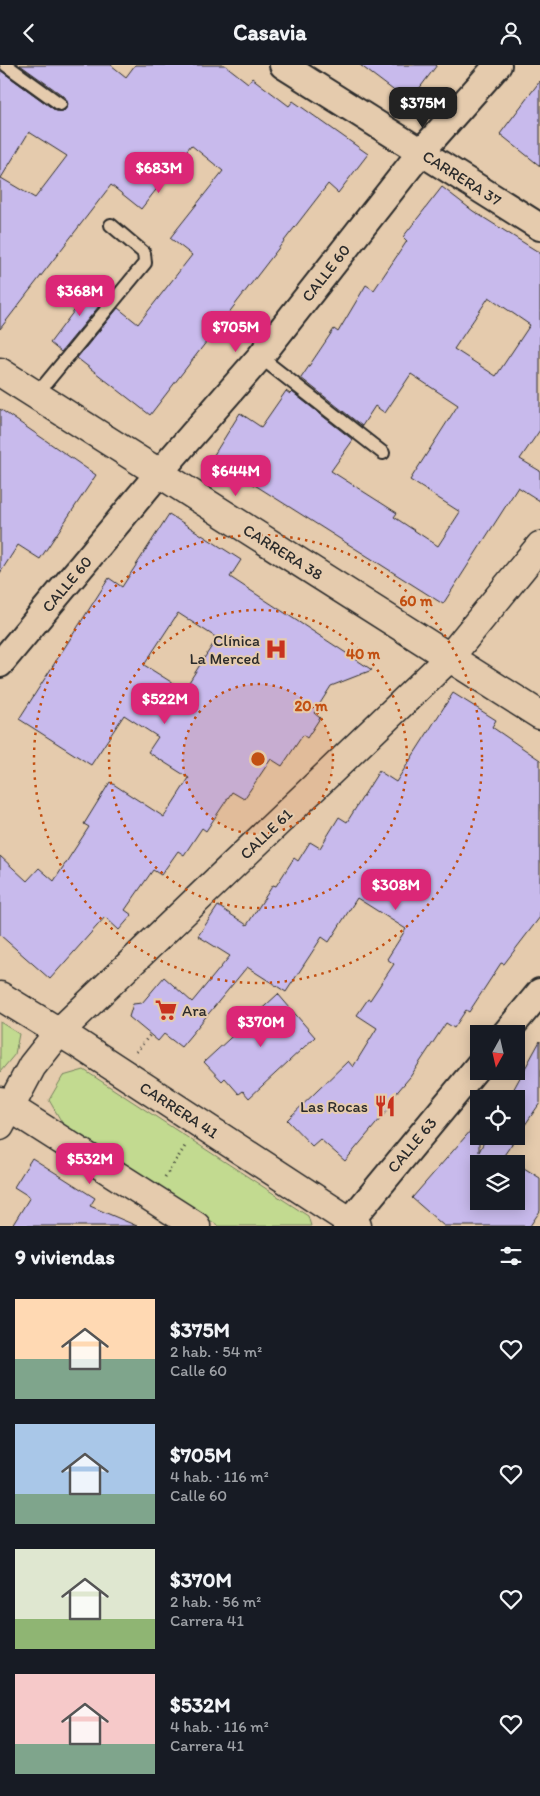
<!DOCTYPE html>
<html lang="es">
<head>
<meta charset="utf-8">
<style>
	body { margin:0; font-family:Itim,sans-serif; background:#242831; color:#f1f3f6; height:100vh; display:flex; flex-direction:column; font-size:19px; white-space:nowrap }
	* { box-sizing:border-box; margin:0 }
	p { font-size:16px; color:#9ea1a6 }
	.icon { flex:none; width:28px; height:28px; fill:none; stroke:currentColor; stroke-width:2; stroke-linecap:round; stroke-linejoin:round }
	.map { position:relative; height:1161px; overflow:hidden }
	.panel { display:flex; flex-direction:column; background:#171b24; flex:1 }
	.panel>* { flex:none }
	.needle { width:32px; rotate:188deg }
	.tools { position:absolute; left:470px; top:960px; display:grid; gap:10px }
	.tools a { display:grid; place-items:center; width:55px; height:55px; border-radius:0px; background:#171b24; box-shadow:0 2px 12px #0003; font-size:25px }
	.price { position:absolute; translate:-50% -42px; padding:0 11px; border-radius:10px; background:#db2777; color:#fff; font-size:16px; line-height:32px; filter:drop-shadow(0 1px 2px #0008) }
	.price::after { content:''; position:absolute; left:50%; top:30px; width:15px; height:11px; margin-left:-8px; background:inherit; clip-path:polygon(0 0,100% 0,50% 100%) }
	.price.active { background:#222; color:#fff }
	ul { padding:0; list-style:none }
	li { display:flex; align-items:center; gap:15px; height:125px; padding:0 15px }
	li span { display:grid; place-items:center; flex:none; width:140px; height:100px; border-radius:0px; color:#555 }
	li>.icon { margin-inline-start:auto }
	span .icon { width:60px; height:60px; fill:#fffc; stroke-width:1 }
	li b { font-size:21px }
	h2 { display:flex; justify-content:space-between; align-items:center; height:60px; padding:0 15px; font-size:21px }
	header { display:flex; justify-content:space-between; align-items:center; height:65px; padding:0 15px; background:#171b24; font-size:22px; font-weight:700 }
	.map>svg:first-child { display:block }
	.green { fill:#c2da90; stroke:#76825e }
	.building { fill:#c8baec; stroke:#2b2b2b; fill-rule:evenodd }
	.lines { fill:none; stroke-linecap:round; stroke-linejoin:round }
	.lane-casing { stroke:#2b2b2b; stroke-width:16 }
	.street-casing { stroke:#2b2b2b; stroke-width:30 }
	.secondary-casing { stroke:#2b2b2b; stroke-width:31 }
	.path { stroke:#2b2b2b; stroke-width:3; stroke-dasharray:1 4; stroke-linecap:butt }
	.lane { stroke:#e5cbad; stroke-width:12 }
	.street { stroke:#e5cbad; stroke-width:26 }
	.secondary { stroke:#e5cbad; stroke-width:28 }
	.ring { fill:none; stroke:#c25012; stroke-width:2.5; stroke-dasharray:2.5 5 }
	.labels { text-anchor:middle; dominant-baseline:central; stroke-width:4; stroke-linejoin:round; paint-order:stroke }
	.street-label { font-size:16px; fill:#2b2b2b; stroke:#e5cbad }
	.poi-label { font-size:16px; fill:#2b2b2b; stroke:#e5cbad; text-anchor:end }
	.centre { fill:#c25012; stroke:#e5cbad; stroke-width:2.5 }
	.ring-label { font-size:15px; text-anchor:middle; font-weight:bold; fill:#c25012; stroke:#e5cbad; stroke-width:4; stroke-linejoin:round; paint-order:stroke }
</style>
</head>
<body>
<header><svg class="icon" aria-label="back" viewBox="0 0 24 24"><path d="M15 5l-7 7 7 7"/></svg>Casavia<svg class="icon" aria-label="person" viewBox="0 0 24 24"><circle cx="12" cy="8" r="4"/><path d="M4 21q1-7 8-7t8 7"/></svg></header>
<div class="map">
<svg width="540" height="1161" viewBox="0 0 540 1161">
	<rect width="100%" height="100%" fill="#e5cbad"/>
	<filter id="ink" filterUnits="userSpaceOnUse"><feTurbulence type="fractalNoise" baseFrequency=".02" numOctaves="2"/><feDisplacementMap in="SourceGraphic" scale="10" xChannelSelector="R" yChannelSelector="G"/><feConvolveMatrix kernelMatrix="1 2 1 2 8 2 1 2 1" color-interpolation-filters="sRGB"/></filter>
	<g filter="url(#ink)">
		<path class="green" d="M0,957L19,969L15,989L0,1007Z
			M84,1005L308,1151L311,1161H219L64,1061L49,1035L63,1011Z"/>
		<path class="building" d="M20,0H111L126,12L135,0H225L248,18L252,13L289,41L293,36L368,89L338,128L328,119L150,350L77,293L118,243L138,259L192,190L170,173L223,106L191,80L141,144L111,120L0,264V5L56,46H64L68,39L65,32ZM29,67L67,91L35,133L1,113Z
			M360,0H437L409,37Z
			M540,16V101L500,69Z
			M442,122L473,146L540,188V365L520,394L540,406V436L518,422L443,539L212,393L240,348L261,362L286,326L290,329L292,327L353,375L331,406L397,448L394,452L438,481L460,447L410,415L458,340L411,309L385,348L375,341L362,361L301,313L334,264L338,267L366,220L374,225L407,176L403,172ZM489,232L530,260L496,311L454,284Z
			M95,218L109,229L61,287L50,278Z
			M0,344L96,410L40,494L18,480L0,508Z
			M169,449L241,495L230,512L372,605L331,621L314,648L320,653L307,673L303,670L282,701L271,694L244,734L232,727L206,766L202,763L184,790L178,786L161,810L153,805L125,845L132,850L119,865L105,852L50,914L0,870V791L27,816L39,803L54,816L89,762L84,759L110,717L164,752L189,713L148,687L158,672L124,650L91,700L19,654L109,513L122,522ZM178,548L217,573L184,625L144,600Z
			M453,628L496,655L492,662L540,695V852L504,899L501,898L469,947L466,945L454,963L446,958L410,1012L388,1038L391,1041L345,1096L320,1074L312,1081L287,1055L348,996L353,1002L377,963L357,950L368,934L370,935L394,899L387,894L406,864L357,833L329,877L322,872L286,927L247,902L181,982L164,969L158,976L129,952L133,939L142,938L164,912L192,937L230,891L198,871L218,841L247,860L273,820L276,821L294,793L298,796L310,777L320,783L339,752L347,757L379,706L396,717Z
			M278,929L315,972L249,1033L243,1026L239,1029L225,1013L222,1016L204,997Z
			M540,976V1038L498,1099H479V1136H516V1098L540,1113V1146L530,1161H444L412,1133L479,1056V1087L487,1071H516V1032L511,1029Z
			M32,1093L95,1133L90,1141L137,1161H12L30,1132L14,1122Z"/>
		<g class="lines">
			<g class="lane-casing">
				<path id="lane" d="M6,0L60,39
					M260,292L383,388
					M36,330L145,198L144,188L111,160"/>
			</g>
			<g class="street-casing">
				<path id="street" d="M283,0L540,162
					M0,599L159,408L260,292L421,87L498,0
					M505,969L540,927
					M346,1161L479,1000"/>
			</g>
			<g class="secondary-casing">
				<path id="secondary" d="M0,307L540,650
					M0,931L77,978L357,1161
					M0,1036L196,1161
					M0,1061L32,1001L59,967L449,593L540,481"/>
			</g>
			<path class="path" d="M136,987L150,970
				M165,1112L186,1080"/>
			<use href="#lane" class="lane"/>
			<use href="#street" class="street"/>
			<use href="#secondary" class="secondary"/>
		</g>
	</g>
	<circle cx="258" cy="694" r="75" fill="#c25012" fill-opacity=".12"/>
	<g class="ring">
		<circle cx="258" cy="694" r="75"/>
		<circle cx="258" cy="694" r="149"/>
		<circle cx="258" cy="694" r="224"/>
	</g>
	<defs>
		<g id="hospital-bare" transform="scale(1.725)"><path d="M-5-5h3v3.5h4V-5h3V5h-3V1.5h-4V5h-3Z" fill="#c8321e" stroke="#e5cbad" stroke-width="2.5" paint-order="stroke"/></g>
		<g id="supermarket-bare" transform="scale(1.725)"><path d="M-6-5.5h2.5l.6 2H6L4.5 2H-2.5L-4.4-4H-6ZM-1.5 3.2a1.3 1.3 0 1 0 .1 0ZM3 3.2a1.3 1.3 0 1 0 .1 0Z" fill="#c8321e" stroke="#e5cbad" stroke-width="2.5" paint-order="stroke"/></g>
		<g id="restaurant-bare" transform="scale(1.725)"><path d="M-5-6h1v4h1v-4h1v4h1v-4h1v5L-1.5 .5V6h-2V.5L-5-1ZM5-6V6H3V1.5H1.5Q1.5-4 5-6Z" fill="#c8321e" stroke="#e5cbad" stroke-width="2.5" paint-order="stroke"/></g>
	</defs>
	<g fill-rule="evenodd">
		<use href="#hospital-bare" x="276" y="584"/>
		<use href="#supermarket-bare" x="166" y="945"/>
		<use href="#restaurant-bare" x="385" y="1041"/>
	</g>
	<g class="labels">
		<g class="street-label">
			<text transform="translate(462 113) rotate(32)">CARRERA 37</text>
			<text transform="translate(326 208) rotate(-52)">CALLE 60</text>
			<text transform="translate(283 487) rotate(32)">CARRERA 38</text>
			<text transform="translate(67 519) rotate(-50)">CALLE 60</text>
			<text transform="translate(266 769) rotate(-44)">CALLE 61</text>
			<text transform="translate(179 1045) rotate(33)">CARRERA 41</text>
			<text transform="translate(412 1080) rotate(-50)">CALLE 63</text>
		</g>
		<g class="poi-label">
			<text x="260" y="575">Clínica<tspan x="260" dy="18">La Merced</tspan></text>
			<text x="182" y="945" text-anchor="start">Ara</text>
			<text x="368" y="1041">Las Rocas</text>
		</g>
	</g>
	<circle cx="258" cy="694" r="8" class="centre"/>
	<g class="ring-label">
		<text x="416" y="541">60 m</text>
		<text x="363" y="594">40 m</text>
		<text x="311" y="646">20 m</text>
	</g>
</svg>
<div class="tools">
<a><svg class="needle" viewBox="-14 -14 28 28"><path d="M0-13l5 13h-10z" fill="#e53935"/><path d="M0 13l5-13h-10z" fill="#9ea1a6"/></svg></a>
<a><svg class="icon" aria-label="locate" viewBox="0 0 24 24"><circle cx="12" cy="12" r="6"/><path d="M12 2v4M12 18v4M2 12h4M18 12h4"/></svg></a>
<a><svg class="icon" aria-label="layers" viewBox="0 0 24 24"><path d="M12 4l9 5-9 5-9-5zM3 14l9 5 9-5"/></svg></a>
</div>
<b class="price active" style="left:423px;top:64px">$375M</b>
<b class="price" style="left:159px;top:129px">$683M</b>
<b class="price" style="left:80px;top:252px">$368M</b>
<b class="price" style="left:236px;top:288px">$705M</b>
<b class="price" style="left:236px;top:432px">$644M</b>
<b class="price" style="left:165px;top:660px">$522M</b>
<b class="price" style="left:396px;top:846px">$308M</b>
<b class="price" style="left:261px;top:983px">$370M</b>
<b class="price" style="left:90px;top:1120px">$532M</b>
</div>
<section class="panel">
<h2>9 viviendas<svg class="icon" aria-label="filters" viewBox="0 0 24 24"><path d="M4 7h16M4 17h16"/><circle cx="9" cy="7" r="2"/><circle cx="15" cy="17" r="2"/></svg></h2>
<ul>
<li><span style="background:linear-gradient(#ffd9b3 60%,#7fa58c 0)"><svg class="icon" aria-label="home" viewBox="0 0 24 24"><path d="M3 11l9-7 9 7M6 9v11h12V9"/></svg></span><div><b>$375M</b><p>2 hab. · 54 m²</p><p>Calle 60</p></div><svg class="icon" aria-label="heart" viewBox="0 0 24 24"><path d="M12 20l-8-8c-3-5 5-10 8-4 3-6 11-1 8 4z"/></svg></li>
<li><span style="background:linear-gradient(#a9c7e8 70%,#7fa58c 0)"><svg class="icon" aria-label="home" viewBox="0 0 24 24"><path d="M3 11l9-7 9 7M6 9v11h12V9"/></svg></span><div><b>$705M</b><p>4 hab. · 116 m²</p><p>Calle 60</p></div><svg class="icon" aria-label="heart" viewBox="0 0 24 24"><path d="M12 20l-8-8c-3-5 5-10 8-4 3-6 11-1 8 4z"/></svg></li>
<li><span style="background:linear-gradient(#dfe7d0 70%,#8fb573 0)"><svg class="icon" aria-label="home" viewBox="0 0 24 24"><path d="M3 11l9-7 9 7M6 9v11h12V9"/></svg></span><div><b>$370M</b><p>2 hab. · 56 m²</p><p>Carrera 41</p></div><svg class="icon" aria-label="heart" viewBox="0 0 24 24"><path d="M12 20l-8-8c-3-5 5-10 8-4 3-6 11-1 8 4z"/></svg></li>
<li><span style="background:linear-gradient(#f6c9c9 70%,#7fa58c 0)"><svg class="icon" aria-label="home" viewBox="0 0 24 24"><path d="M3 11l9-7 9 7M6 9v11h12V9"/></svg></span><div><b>$532M</b><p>4 hab. · 116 m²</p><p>Carrera 41</p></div><svg class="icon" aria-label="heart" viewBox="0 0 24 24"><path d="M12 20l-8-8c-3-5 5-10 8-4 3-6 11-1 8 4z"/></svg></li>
</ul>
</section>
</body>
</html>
